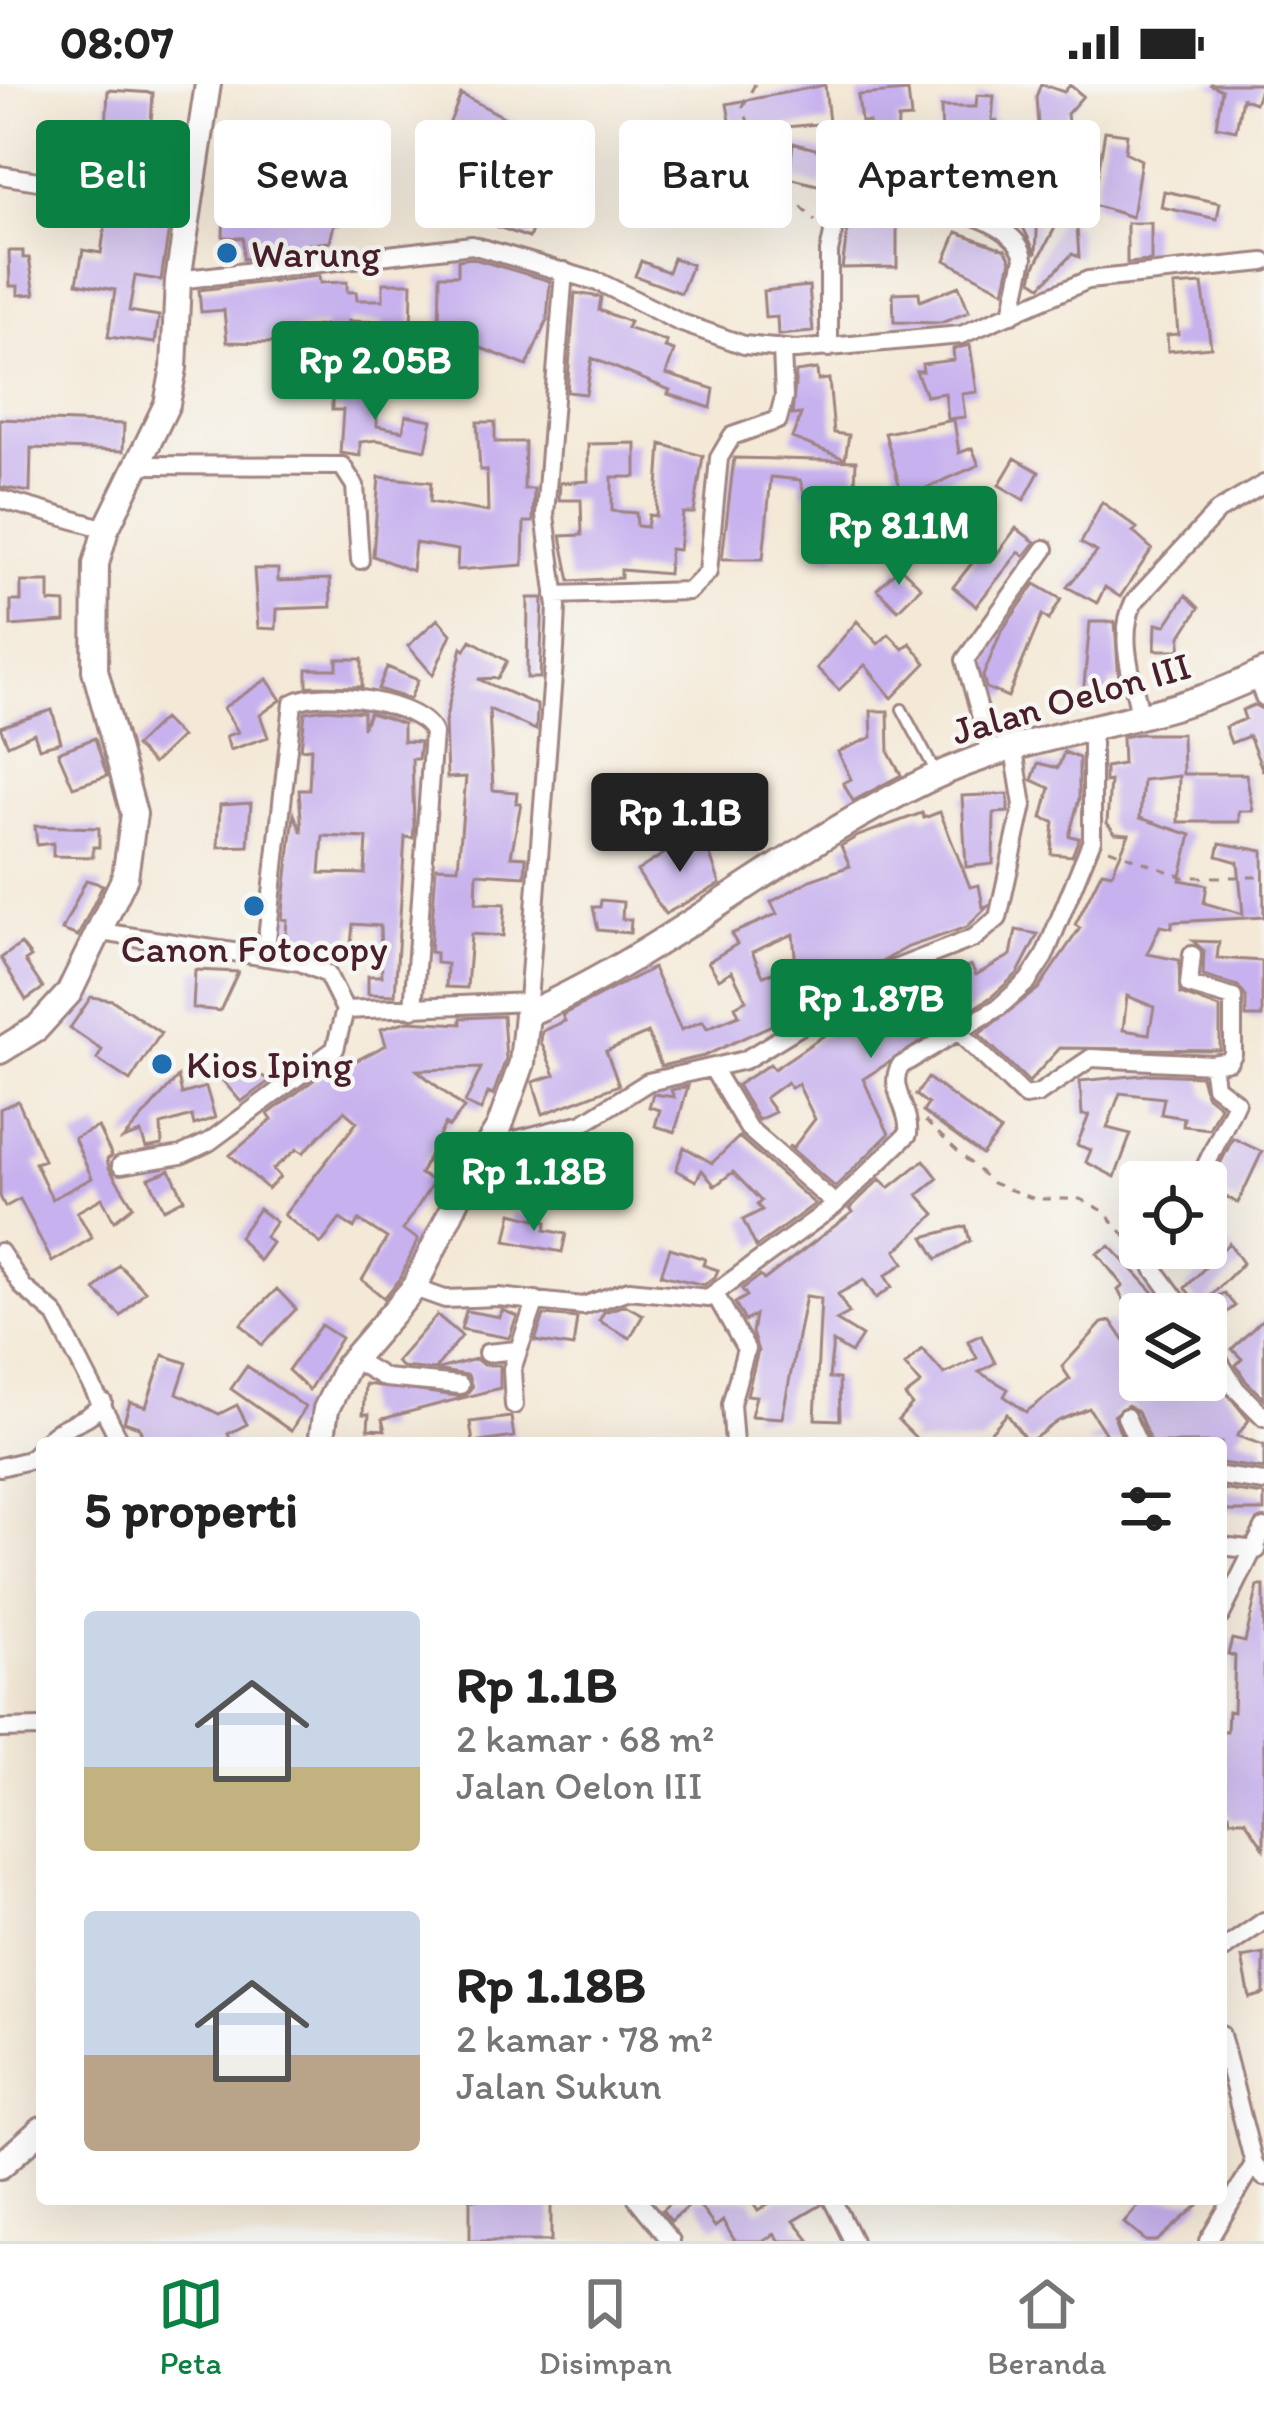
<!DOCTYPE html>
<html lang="id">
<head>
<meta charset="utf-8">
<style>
	body { margin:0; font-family:Itim,sans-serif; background:#f6f6f6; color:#222; height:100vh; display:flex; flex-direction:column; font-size:45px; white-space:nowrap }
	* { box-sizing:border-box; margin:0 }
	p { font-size:39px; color:#767676 }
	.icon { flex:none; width:66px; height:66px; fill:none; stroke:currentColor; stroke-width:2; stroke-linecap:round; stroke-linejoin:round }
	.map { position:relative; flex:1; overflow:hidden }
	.panel { position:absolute; left:36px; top:1353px; width:1191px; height:768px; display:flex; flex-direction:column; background:#fff; border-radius:12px; box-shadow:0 12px 48px #0002 }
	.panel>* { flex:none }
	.top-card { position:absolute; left:36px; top:36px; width:1194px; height:108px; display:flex; gap:24px }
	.controls { position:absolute; left:1119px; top:1077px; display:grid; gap:24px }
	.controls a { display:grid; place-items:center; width:108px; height:108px; border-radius:12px; background:#fff; box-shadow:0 12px 48px #0002; font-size:60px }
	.price { position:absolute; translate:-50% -102px; padding:0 27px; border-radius:12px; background:#0b8043; color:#fff; font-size:39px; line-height:78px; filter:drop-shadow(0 3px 6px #0008) }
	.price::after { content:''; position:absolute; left:50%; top:72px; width:36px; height:27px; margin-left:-18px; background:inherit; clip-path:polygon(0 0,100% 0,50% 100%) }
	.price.selected { background:#222; color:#fff }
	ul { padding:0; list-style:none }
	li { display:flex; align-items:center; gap:36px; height:300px; padding:0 48px }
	li span { display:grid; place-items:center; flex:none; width:336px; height:240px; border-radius:12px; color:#555 }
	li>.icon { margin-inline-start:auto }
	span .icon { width:144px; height:144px; fill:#fffc; stroke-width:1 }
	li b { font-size:51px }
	h2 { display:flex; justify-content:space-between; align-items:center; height:144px; padding:0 48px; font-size:51px }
	.chip { padding:0 42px; border-radius:12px; background:#fff; box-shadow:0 12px 48px #0002; font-size:42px; line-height:108px }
	.chip.selected { background:#0b8043; color:#fff }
	.status { display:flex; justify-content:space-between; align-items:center; height:84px; padding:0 60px; background:#fff; direction:ltr }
	.status svg { height:33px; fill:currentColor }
	.dock { display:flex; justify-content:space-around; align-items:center; height:168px; border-top:3px solid #e0e0e0; background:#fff; font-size:33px; color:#767676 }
	.dock a { display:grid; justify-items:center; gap:6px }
	.dock .selected { color:#0b8043 }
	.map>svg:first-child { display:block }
	.building { fill:#c7b1ee; fill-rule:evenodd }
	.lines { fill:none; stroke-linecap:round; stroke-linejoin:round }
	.lane-casing { stroke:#9f8481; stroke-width:14 }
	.street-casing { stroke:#9f8481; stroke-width:22 }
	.secondary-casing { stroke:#9f8481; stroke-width:30 }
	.path { stroke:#9f8481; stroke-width:3; stroke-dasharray:9 9; stroke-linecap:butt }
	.lane { stroke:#fff; stroke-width:8 }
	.street { stroke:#fff; stroke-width:16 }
	.secondary { stroke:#fff; stroke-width:24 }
	.poi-dot { fill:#1f6fb2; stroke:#f6f6f2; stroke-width:4.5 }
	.labels { text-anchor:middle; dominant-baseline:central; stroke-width:9; stroke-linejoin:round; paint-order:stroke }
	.poi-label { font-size:39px; fill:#4a1f2b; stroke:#f6f6f2; text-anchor:start }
	.street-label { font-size:39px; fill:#4a1f2b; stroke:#f6f6f2 }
</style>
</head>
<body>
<div class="status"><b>08:07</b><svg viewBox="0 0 49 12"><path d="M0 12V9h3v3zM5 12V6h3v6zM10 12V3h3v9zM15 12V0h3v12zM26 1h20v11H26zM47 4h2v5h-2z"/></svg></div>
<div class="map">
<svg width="1264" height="2157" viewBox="0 0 1264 2157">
	<rect width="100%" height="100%" fill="#f6f6f2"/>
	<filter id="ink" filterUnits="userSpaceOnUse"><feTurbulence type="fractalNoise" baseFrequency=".00833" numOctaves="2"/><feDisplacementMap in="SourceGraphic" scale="24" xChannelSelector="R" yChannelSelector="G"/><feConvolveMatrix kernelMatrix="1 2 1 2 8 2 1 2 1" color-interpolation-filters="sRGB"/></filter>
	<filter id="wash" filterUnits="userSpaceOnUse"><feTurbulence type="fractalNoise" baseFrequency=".004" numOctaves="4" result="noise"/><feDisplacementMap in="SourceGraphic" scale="48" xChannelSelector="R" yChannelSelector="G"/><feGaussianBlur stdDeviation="2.7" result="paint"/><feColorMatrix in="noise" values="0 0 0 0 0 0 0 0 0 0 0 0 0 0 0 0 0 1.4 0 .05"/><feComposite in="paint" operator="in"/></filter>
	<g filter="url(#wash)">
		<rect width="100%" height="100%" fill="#f4e9d7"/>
		<g id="blocks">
			<path class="building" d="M1041,0L1064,8L1070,1L1083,12L1067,30L1073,83L1043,85L1042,75L1002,76L1003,105L1048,128L1038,127L1036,170L1021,139L1012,138L1013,125L926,108L936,75L897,74V104L869,105V38H861L858,11L908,7L911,34L898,35L897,61H925V53H942L941,23H976L977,11L994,12L992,37H997L998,56L1039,55L1036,13Z
				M1209,0H1262L1255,19L1242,14L1236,46L1216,42L1222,6Z
				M825,1L829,39L732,48L727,20Z
				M108,6L153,9L150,54L170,55L168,86L122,82L125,46L106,45Z
				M461,10L522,43L518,52L546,77L516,122L538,130L529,154L484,138L495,113L468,99L482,72L445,51Z
				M1105,47L1127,50L1125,68L1141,76L1132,133L1093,121Z
				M734,57L743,80L698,97L690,74Z
				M793,59L830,69L821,102L789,94Z
				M61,60L82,62L81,75L110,78L108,95L59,87Z
				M367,97L368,138L334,140L330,158L301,161V169L243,175V154L223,153L224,129H297V113H343L342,98Z
				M1164,107L1220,119L1217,135L1161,123Z
				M108,121L171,131L161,196L135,192L129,227L159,232L155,259L108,253L115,206L77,199L83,166L101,169Z
				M883,130L897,132V183L842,184L849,136Z
				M1060,134L1077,143L1079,173L1072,170L1041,202L1032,196L1035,182Z
				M1127,139H1151V177L1127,179Z
				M957,148L1006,166L1011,176L1004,207L945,176Z
				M9,167H23V174H29L35,210L18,211V202H10Z
				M471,174L550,197L547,236L527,282L468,259L467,284L421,282L423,250L439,251L440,191H458V176Z
				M673,174L692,181L681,209L635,192L641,177L668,188Z
				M319,192L320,199L347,198V208H356L357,216H383V199H412L411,250L383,249V238L348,237L349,263L325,264L324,241L274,250V259L227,258L224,226L201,228L199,206Z
				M1202,200L1211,263L1168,267L1167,251L1178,250L1174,202Z
				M809,202L813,248L778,251L777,233L765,234L763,207Z
				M959,202L969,228L941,239L894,238L893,209L919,208L920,217Z
				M575,209L601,213L599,226L630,238L627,244L667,258L665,264L674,267L666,290L714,305L711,324L668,310L670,306L592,274L586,310L567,308Z
				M970,261L977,308L962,310L965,333L948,335L945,309L926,312L916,287H923L922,280L954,276L953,265Z
				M817,285L818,296L829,295L834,349L849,351L845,375L792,354L801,330L792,331L796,288Z
				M354,302H377V342L403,347L406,331L432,336L426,366L377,356L360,358V372L340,369L343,326H332V311L354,312Z
				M0,335L124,340L123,367L31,364L30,408L0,403Z
				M954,336L959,369L972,364L979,381L926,404L931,418L912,424L906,406L901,407L885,349Z
				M477,338H495V358H525L524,405H534L533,438H524L523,481L457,486L458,466L415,459L412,487L373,472L379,393L431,398L430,418L488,428L487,386H480Z
				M636,359V393H612V427L636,429L637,442L647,443L649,431L656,432L661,360L703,372L694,429H683L679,466L670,465L668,490L621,486V494L570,497L561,452L582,451L581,416H559L560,399L588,397V360Z
				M734,374L856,377L853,453L837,455L835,472L818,469L819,448L810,447L815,409H804L800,396L771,393L763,475H722Z
				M1015,374L1039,388L1024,416L999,401Z
				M1102,418L1137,444L1133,448L1152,465L1120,513L1105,503L1097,519L1067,503L1097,468L1081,459Z
				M1016,444L1035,458L1024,472L1019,468L976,522L953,503L980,469L991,478Z
				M900,483L921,503L898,526L877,505Z
				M254,485H278V497L330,495L331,523L277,525L276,545L258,544Z
				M21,498H49V518L65,519V538L11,542V517H21Z
				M1035,500L1061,515L1049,536L1042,531L1008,613L986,604L983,592L1001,548Z
				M1186,511L1199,524L1181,552L1180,566H1155L1156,540L1166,541Z
				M528,514H543L540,594H527Z
				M438,535L451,550L433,591L408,562Z
				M857,537L878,560L889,550L903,565L910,559L926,579L892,614L865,581L839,606L817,584Z
				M1090,538H1115L1119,598H1110V612H1083Z
				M471,556L507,577L498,594L478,595L537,621V627L536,646L489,625L493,706L517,708L516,719H521L511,772L526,773L525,792L477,789L476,819L505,820L503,852L471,850L467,904L446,903L447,880L436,879V869L430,868L436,783L458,784L466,693L447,694L445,638L462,563L465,566Z
				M337,575H362V603L307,602V585H337Z
				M387,583L418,596L410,615L378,605Z
				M267,595L281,616L260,631L268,653L230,666L226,652L238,648L223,624Z
				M1254,621L1264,626L1263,687L1249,652L1231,659L1225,643L1245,635L1242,626Z
				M326,625L363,628V644L369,629L387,634L403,640V657L420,658L418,675H412L414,741L413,754L405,753L395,911L368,910V892H382L380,842L353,840L350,871L285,863L287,836L282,835L294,730L302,749L299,706H309L311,664L301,665L305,628ZM323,752L367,754L365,790L320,789Z
				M52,626L61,658L39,664L34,649L8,661L0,643Z
				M871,627H888L889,669L901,691L853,717L843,699L851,695L838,668L872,653Z
				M163,635L181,653L153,680L135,662Z
				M1138,650H1182L1183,690H1246L1253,727H1239V738H1178L1179,692L1143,696L1140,734L1191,751L1180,796L1207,801L1204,819L1243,830L1238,778L1217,772L1220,759L1263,767L1264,833L1172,838V844L1160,842L1147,870L1179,876L1180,910L1220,924V966L1060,964L1029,998L979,950L1038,905L1080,844L1075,841L1102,787L1112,789L1129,750L1115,749L1107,739L1110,697L1105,698V683L1123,680L1122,653ZM1127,912L1154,923L1149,950L1123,946Z
				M95,654L107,692L73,703L58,668Z
				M1064,668L1079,674V715L1069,752L1079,754L1072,772L1051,770L1054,738L1042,734L1050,704L1032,696L1038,679L1058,684Z
				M1008,710V728L994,729L993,780L966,783L962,712Z
				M620,713L665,718L663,740H671L669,759L616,752V745L608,744L610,728L618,729Z
				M251,719L248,762L218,763L220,721Z
				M940,728L970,803L979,801L983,823L988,822L967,843L908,863L871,884L853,886L855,890L825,893L826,911L781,916L789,933L704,972L661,982L648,949L606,967L619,1001L543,1030L533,998L555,991L541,958L542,947L565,937L562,931L653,884L681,946L703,937L707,944L739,931L735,922L746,916L732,887L719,895L708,878L737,860L731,850L777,830L771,818L810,796L850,782L841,762L858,752L922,729L924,734ZM793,850L796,881L763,892L752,868Z
				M35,742L99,744V763H93V773L53,772V759L37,761Z
				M704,754L720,800L665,830L637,787L668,767Z
				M86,796L103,801L78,852L62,846Z
				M601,816L623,818L622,835H631L630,849L598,846L593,823H600Z
				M1016,846L1038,850L1018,889L991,913L863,995L889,1050L835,1103L788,1062L793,1064L815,1035L798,1000L791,1004L787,998L765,1014L775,1028L758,1036L737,1001L770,980L774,985L826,950L823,944L870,917L877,931L907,909L903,905L916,894L921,901L971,881L976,891L1011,871Z
				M1193,857L1219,858L1217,874L1262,877V933H1246V913L1238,902L1203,892L1204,867Z
				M21,860L31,873L25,877L43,904L26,916L1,874Z
				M195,886L238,888L220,927L193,924Z
				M91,913L112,916L161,949L130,997L97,975L102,966L70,944Z
				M503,932L506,975L493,1011L488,1009L481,1026L465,1019L481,984L417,986L464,1024L449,1043L445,1040L420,1090L434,1097L403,1146L418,1155L400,1195L384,1214L362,1196L387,1154L359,1136L354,1144L340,1135L321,1160L284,1131L357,1038L344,1027L303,1069L297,1065L273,1085L280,1093L268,1105L230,1071L272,1036L268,1030L335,980L340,985L386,961L381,945L408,937L461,940V934Z
				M224,977L271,996L241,1018L218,991Z
				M1152,990L1201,992L1206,1011L1220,1022L1209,1045L1183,1042L1184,1034L1161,1030L1164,1014L1120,1009L1107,1044L1131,1050L1115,1093L1086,1078L1091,1066L1077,1061L1089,1031H1082L1080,997Z
				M178,993L182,1010L206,1003L215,1034L194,1041L192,1032L161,1041L162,1061L146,1064L141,1049L123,1055Z
				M928,994L1000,1047L982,1071L923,1028L928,1020L916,1011Z
				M688,1002L675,1048L655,1042L660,1026L649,1023L653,1010L674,1013L671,1006Z
				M18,1017L44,1076L35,1079L52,1115L92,1094L74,1054L98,1043L112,1072L107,1075L109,1084L133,1122L114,1137L102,1114L77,1128L92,1154L52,1178L20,1115L5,1123L0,1112V1025Z
				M739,1053L815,1120L756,1163L743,1136L762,1126L757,1121L761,1117L733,1088L715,1102L702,1086L696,1097L676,1086L684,1063L712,1079Z
				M1233,1054L1262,1068L1238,1119L1225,1112L1223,1119L1206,1108Z
				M924,1076L938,1094L918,1111L935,1130L896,1167L904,1179L885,1192L892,1203L876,1214L864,1196L838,1210L849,1229L836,1236L862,1252L851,1269L833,1258L829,1294L839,1295L840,1336L815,1335L821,1214L806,1212L782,1334L751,1332L756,1312L747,1311L758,1267L752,1249L755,1231L745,1237L735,1219L747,1212L742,1205L760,1192L764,1196L853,1128L849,1125L880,1095L889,1104Z
				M170,1086L184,1115L164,1125L149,1094Z
				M259,1125L276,1138L265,1153L272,1159L259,1177L239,1153Z
				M512,1129L547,1138L545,1146L566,1150L562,1168L506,1157Z
				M966,1142L970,1157L937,1175L924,1153Z
				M1229,1159L1243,1179L1206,1217L1224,1209L1235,1222L1213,1239L1185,1204Z
				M1110,1162L1161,1216L1140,1230L1137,1239L1118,1206L1123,1202L1097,1169Z
				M670,1164L705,1175L703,1181L718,1186L715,1193L704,1201L661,1191Z
				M119,1181L145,1207L121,1232L95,1206Z
				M277,1205L296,1225L262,1261L241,1240Z
				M625,1221L643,1231L630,1254L599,1237L604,1228Z
				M502,1226L517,1232L509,1254L461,1245L466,1227L500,1233Z
				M437,1231L462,1252L434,1286L402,1283L396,1278Z
				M544,1231L577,1234L573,1263L535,1257Z
				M1264,1234V1315L1246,1297L1236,1281L1242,1275L1232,1265Z
				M1111,1237L1126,1259L1140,1251V1296H1216L1249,1336L1237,1352L1264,1361V1385L1221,1379V1359H1151L1138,1328L1128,1321L1114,1331L1124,1359H1085L1105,1349L1089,1324L1058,1337L1028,1359L1007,1330L981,1359H910L915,1353L898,1336L912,1321L905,1312L921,1300L905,1281L922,1265L944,1290L977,1274L968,1257L981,1251L995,1279L979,1288L1008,1305L1004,1312L1026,1328L1070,1295L1062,1283L1102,1239Z
				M321,1241L341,1254L309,1306L288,1286Z
				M163,1271L187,1279L177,1309L219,1330L237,1321L247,1340L228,1350L232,1359H145L139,1343L124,1338L130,1318L146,1323Z
				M476,1275L483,1281H500V1304L382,1335L385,1346L368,1345L369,1330H363L365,1300L464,1313L472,1303L468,1291L435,1286Z
				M247,1282L305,1323L291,1347L231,1305Z
				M511,1333L514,1353L473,1359L470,1338Z
				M1221,1405L1264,1411V1427H1221Z
				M1258,1502H1264V1764L1245,1736H1230L1229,1729H1221V1647H1227L1228,1627L1233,1628L1235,1572L1228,1570L1232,1555L1245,1558Z
				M1264,1870V1910L1250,1914L1242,1874Z
				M470,2115L551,2117V2157H470Z
				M674,2115H750L758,2127L778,2115H819L821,2121L794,2137L810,2157H780L775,2150L763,2157H735L723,2137L715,2143L695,2116L671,2137L662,2126Z
				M1144,2115H1205L1157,2157H1146L1124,2139Z"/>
		</g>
	</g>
	<g filter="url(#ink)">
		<use href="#blocks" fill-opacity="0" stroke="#9f8481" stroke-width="3"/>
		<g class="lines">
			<g class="lane-casing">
				<path id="lane" d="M902,625L934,685"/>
			</g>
			<g class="street-casing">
				<path id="street" d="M0,91L191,121
					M178,196L472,161L601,199L679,238L744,261L796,266L961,251L1088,196L1264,178
					M829,264V168L838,126C877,103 1016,125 1024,174L1012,230
					M140,381L342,382L355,402L360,476
					M0,415L106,445
					M555,511L689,507L708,488L719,374L732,352L778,336L784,313L782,266
					M1256,592L1264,613
					M1140,630C1133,595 1117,552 1134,518L1218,427L1264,400
					M991,669L965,576L1045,465
					M101,848L300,878L327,890L345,926L528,918
					M1192,871L1189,901L1233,914V970L1229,977L1212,980
					M265,873L293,619C321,603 422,618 433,649L413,925
					M527,930L555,565L557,523L545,431L564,187
					M959,948L1025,1012L1038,1010L1091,974L1212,980L1215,1002L1236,1018L1198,1098
					M714,987L748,1044L835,1120
					M487,1063L583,1039L648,998L745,976L894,885L974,854L998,834L1023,721L1013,660
					M121,1081L181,1071L209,1058L335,965L345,926
					M1166,1164L1154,1185L1187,1230
					M0,1168L23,1203L55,1230L121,1359
					M414,1204L445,1215L498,1213L583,1222L629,1206L708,1214L834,1122L908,1050C911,1024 887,1005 900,982L999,923L1028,897L1044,873L1092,756V640
					M715,1210L746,1265L731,1320L734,1359
					M1206,1256L1236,1305L1264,1333
					M487,1269L517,1266
					M353,1275L385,1294L460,1301
					M514,1321L512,1285L536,1216
					M1126,1333L1138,1359
					M45,1359C60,1338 87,1341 103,1318
					M0,1383L29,1376L42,1363
					M1221,1392L1264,1398
					M1221,1462L1257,1466
					M1221,1531L1264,1444
					M0,1645L42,1644
					M1221,1867L1264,1837
					M1221,1951L1254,2080L1264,2093
					M637,2115L671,2157
					M832,2115L853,2157
					M1208,2157L1254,2080"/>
			</g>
			<g class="secondary-casing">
				<path id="secondary" d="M0,967L37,944L69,909L125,793L134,730L95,586L96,480L106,445L167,320L174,284L178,196L208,0
					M321,1359L326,1325L347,1282L414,1204L470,1089L499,1044L522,979L527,930C669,867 787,763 927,696C1037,643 1159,642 1264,588
					M0,2082L42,2045"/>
			</g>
			<path class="path" d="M755,0L743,23L763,83L815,137
				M1109,765L1183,793H1264
				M925,1037L992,1099L1035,1115H1080L1104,1127L1141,1171"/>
			<use href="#lane" class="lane"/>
			<use href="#street" class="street"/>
			<use href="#secondary" class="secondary"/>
		</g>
	</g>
	<g class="poi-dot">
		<circle cx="227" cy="169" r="12"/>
		<circle cx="254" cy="822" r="12"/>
		<circle cx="162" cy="980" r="12"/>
	</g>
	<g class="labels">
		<g class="poi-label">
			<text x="251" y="169">Warung</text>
			<text x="254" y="864" text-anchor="middle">Canon Fotocopy</text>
			<text x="186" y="980">Kios Iping</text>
		</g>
		<g class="street-label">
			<text transform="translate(1071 614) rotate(-16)">Jalan Oelon III</text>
		</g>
	</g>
</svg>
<div class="controls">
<a><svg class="icon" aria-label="locate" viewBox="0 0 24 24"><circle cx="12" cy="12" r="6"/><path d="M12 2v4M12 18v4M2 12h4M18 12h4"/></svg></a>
<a><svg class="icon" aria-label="layers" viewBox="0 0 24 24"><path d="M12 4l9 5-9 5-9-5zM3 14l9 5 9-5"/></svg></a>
</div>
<b class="price" style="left:375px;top:339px">Rp 2.05B</b>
<b class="price" style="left:899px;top:504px">Rp 811M</b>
<b class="price selected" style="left:680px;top:791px">Rp 1.1B</b>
<b class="price" style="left:871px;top:977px">Rp 1.87B</b>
<b class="price" style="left:534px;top:1150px">Rp 1.18B</b>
<div class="top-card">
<a class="chip selected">Beli</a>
<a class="chip">Sewa</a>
<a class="chip">Filter</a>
<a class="chip">Baru</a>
<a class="chip">Apartemen</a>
</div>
<section class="panel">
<h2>5 properti<svg class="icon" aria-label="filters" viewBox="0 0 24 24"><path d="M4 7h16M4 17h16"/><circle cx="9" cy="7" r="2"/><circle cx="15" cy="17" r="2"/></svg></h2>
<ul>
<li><span style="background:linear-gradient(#c9d6e8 65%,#c2b280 0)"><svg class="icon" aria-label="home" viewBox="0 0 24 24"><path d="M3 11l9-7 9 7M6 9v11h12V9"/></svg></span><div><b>Rp 1.1B</b><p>2 kamar · 68 m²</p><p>Jalan Oelon III</p></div></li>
<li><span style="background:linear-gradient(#c9d6e8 60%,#b9a48a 0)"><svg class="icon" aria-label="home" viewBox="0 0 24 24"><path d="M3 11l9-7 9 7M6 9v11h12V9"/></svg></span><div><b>Rp 1.18B</b><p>2 kamar · 78 m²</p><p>Jalan Sukun</p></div></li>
</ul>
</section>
</div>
<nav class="dock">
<a class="selected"><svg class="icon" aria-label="map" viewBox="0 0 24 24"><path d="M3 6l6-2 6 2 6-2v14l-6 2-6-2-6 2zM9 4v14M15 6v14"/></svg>Peta</a>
<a><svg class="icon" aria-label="saved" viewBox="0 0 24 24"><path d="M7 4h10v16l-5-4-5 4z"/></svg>Disimpan</a>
<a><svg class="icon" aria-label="home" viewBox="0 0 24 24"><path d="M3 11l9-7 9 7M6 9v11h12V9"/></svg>Beranda</a>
</nav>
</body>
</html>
